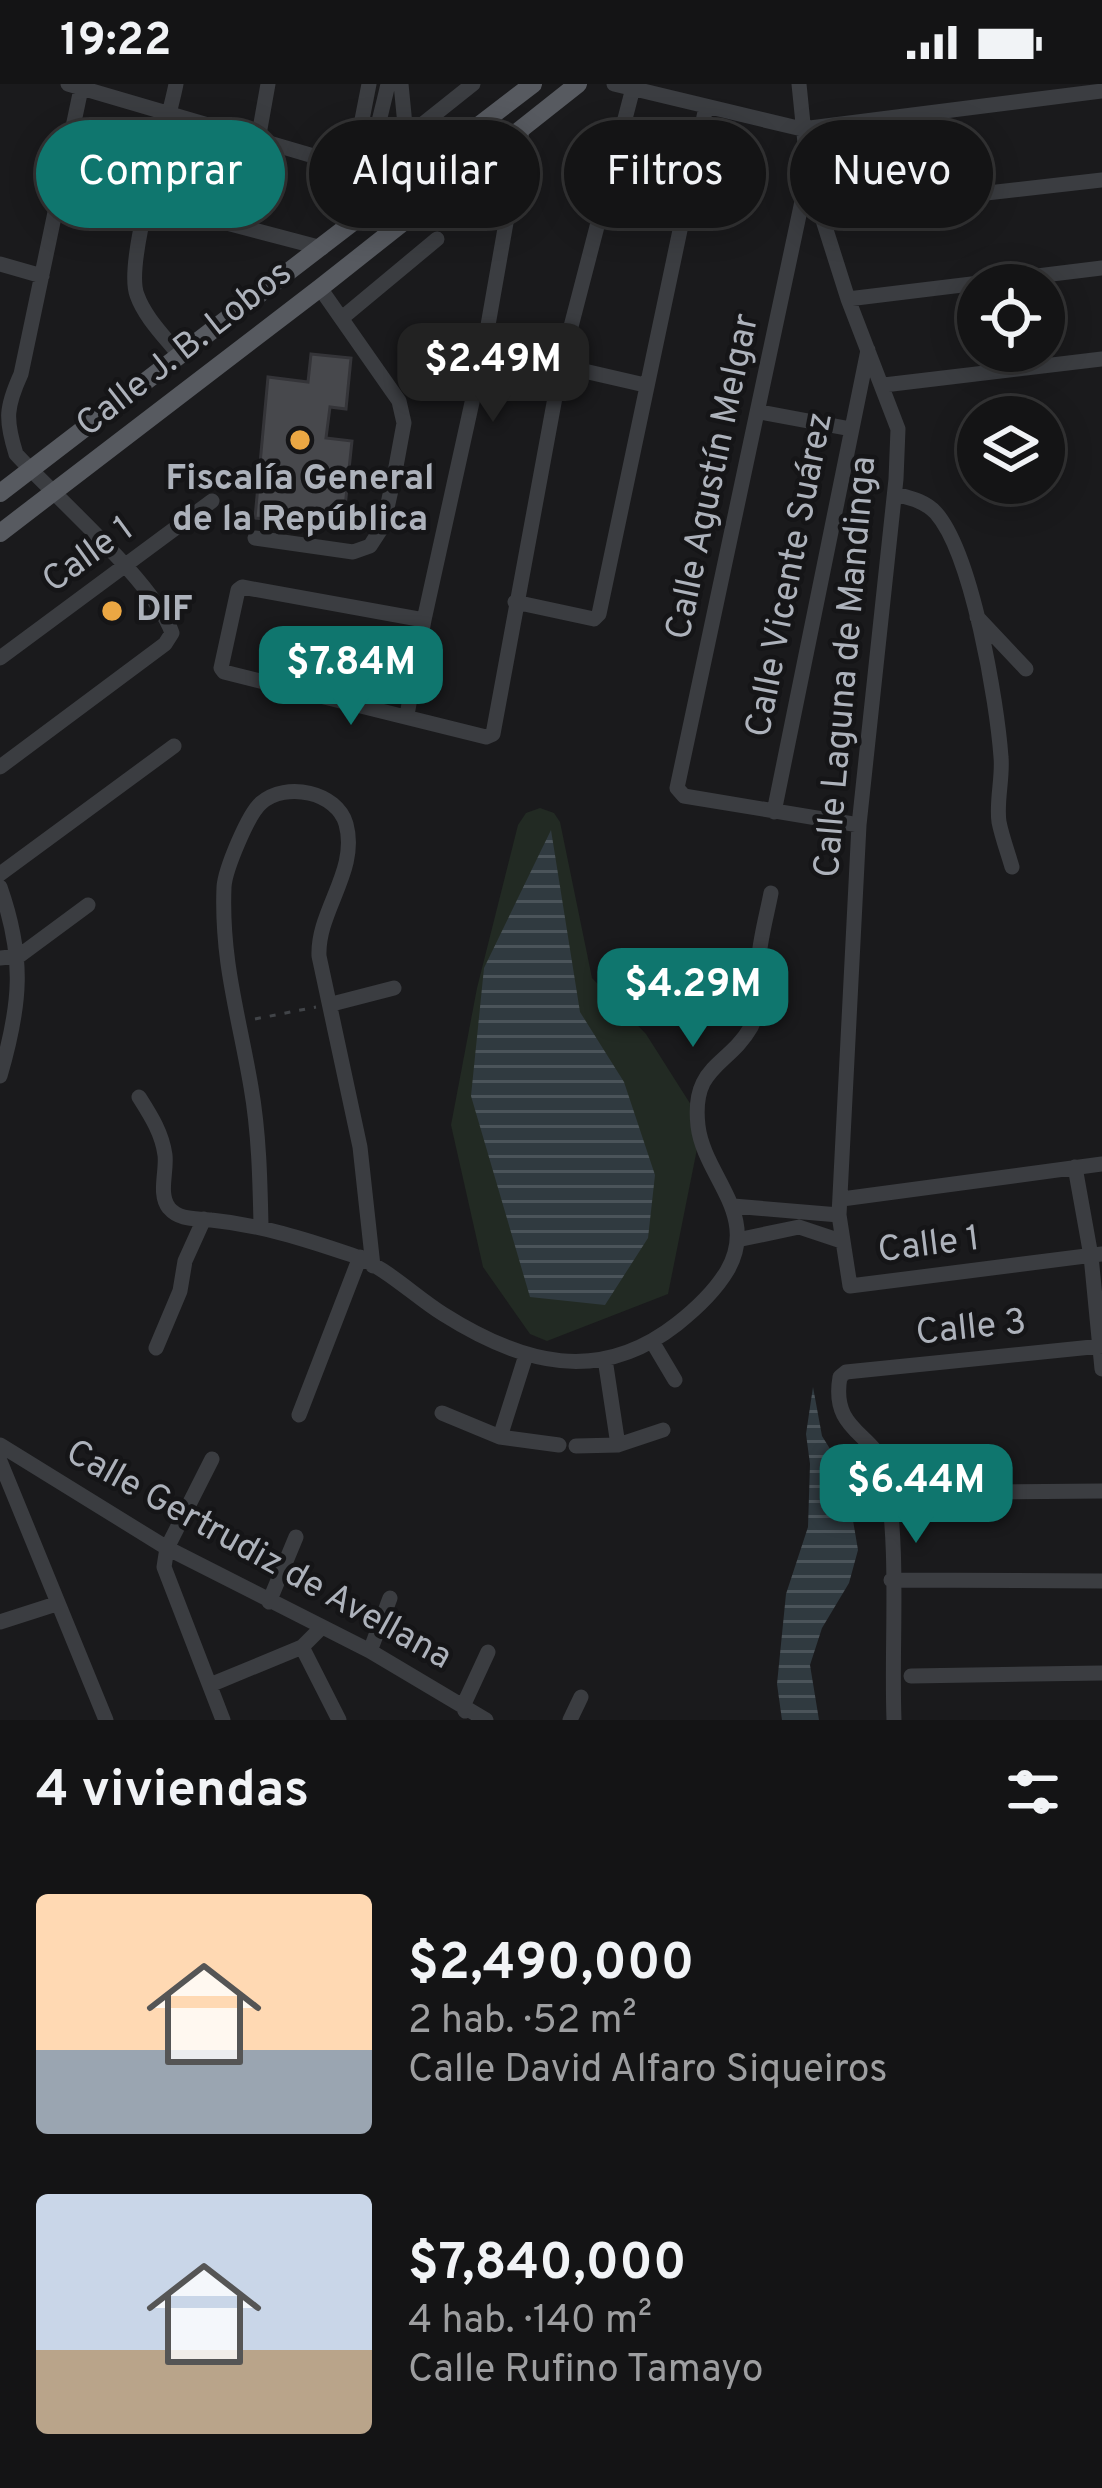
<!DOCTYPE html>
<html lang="es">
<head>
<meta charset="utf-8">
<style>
	body { margin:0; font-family:Overpass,sans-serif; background:#212122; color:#f1f3f6; height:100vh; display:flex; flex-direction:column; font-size:45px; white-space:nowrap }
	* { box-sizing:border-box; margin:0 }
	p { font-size:39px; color:#9d9ea0 }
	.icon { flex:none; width:66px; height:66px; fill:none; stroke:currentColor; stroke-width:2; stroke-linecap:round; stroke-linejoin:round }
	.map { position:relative; height:1636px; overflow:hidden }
	.sheet { display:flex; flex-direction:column; background:#141415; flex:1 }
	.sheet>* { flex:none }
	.banner { position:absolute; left:36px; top:36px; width:1032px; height:108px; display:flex; gap:24px }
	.controls { position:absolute; left:957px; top:180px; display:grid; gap:24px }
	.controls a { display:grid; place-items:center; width:108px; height:108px; border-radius:50%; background:#141415; box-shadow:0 6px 30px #0003,0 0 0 3px #333334; font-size:60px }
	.price { position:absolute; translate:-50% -102px; padding:0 27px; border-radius:24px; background:#0f766e; color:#fff; font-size:39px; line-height:78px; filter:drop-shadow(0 3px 6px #0008) }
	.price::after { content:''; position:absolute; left:50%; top:72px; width:36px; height:27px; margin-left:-18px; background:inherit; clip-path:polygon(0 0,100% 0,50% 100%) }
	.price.selected { background:#222; color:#fff }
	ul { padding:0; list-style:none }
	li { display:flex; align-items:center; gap:36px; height:300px; padding:0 36px }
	li span { display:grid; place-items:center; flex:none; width:336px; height:240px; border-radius:12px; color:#555 }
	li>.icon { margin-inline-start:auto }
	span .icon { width:144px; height:144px; fill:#fffc; stroke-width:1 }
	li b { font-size:51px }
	h2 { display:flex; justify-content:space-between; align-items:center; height:144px; padding:0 36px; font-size:51px }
	.pill { padding:0 42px; border-radius:54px; background:#141415; box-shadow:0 6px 30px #0003,0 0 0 3px #333334; font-size:42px; line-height:108px }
	.pill.selected { background:#0f766e; color:#fff }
	.status { display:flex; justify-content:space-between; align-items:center; height:84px; padding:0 60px; background:#141415; direction:ltr }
	.status svg { height:33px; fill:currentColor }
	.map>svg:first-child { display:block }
	.park { fill:#222a23 }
	.water { fill:url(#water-rules) }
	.building { fill:#47484c; stroke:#343438; stroke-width:3 }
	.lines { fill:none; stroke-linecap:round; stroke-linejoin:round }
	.path { stroke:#414448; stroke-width:3; stroke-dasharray:6 9; stroke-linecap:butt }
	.minor { stroke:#3b3d41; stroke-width:15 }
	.major { stroke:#575a60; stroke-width:18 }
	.poi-dot { fill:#eba743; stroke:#151517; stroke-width:4.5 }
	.labels { text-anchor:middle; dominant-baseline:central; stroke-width:9; stroke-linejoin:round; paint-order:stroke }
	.street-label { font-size:36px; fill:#adb2bb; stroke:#151517 }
	.poi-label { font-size:36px; font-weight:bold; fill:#adb2bb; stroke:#151517 }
</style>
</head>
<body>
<div class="status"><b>19:22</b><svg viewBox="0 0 49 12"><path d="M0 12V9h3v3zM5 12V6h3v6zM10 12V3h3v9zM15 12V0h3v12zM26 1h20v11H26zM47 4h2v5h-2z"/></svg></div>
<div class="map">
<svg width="1102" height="1636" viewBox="0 0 1102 1636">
	<defs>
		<pattern id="water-rules" width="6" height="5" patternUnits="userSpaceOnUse" patternTransform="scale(3)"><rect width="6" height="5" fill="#303a40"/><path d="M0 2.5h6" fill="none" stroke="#4b545a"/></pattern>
	</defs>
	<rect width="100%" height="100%" fill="#1a1a1c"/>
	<path class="park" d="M540,724L554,729L560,738L592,894L646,950L698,1032L701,1045L668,1210L547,1257L530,1250L483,1183L451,1041L477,904L518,741L526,729Z"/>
	<path class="water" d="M551,746L580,928L624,998L655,1091L648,1154L605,1221L530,1213L471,1012L484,884Z
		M813,1303L822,1352L845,1389L858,1466L849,1499L822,1544L810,1581L819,1636H782L777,1600L786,1510L808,1443L810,1380L806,1350Z"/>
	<path class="building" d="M311,270L351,274L346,325L330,323L326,354L352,357L343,442L255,434L268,293L308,298Z"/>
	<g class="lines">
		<path class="path" d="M255,935L316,923"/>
		<path class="minor" d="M68,0L351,83
			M176,0C168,43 124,178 137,211C145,234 166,254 180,272
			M401,0L406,51
			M614,0L802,45L1102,7
			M799,0L808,89L848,215L898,345L896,395L859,741L839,1131L850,1202L1102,1170
			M258,56L268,0
			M370,82L473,0
			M808,89L677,704L684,712L859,741
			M147,118L322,164
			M371,125C364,83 379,41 388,0
			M819,128L1102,96
			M351,141L348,107L369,0
			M0,180L42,192
			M848,215L1102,184
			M342,234L437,155
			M484,264L645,301
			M884,301L1102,275
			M760,328L851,345
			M895,410C910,414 925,417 936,429C972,470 997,617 1001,673C1003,694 996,717 999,738C1002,753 1008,769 1012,783
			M255,454L353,468L370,462L383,442L395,388L404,339L399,317L320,204
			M515,518L594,535L599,530L706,23
			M977,533L1026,585
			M424,536L242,503L238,506L221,584L224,588L486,653L493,650L561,281L633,4
			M0,574L212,417
			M407,631L424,536L484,264L523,42
			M0,683L165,560L172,549C156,500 54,412 16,370C5,335 6,323 21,290L82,0
			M774,728L868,266
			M0,790L174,662
			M0,803C25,874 21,920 0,992
			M0,874L19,872L88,821
			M332,920L394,904
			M139,1013C151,1032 162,1049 165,1071C167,1088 158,1110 169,1124C180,1137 197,1134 211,1136C261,1141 305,1155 352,1171C385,1182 414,1212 443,1230C522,1280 599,1301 677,1240C696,1225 715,1207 727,1187C760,1131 704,1092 698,1042C691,981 728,983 751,943C762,922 757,894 759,872C761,851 767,830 771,809
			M1075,1083L1091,1172L1102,1285
			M842,1115L1102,1080
			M733,1122L839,1131
			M261,1141C260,1095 259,1049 251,1003C239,932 221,877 224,803C225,786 248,730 261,719C286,697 337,708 346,740C359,787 317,827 319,872L360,1063L373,1182
			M737,1156L799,1143L841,1157
			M653,1259L675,1296
			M156,1264L180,1207L185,1177L204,1135
			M605,1275L618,1361
			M442,1329L500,1353L559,1361
			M299,1331L360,1173
			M500,1353L526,1271
			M0,1361L167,1464L370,1567L486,1636
			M576,1362L618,1361L663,1346
			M212,1375L167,1464L164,1483L223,1636
			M0,1377L106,1636
			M889,1409L1102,1407
			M891,1496L1102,1497
			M269,1518L296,1453
			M0,1538L56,1520
			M320,1545L302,1563L339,1636
			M370,1567L390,1514
			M911,1592L1102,1589
			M210,1601L302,1563
			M465,1627L463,1622L488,1568
			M570,1636L581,1613
			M894,1636C891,1558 900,1462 885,1387C877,1349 830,1349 840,1293L846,1288L1102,1262"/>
		<path class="major" d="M0,409L533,0
			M0,449L320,204L578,0"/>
	</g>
	<g class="poi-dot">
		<circle cx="300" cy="356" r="12"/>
		<circle cx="112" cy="527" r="12"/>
	</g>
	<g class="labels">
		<g class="street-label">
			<text transform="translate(185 266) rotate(-38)">Calle J. B. Lobos</text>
			<text transform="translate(714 393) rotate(-78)">Calle Agustín Melgar</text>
			<text transform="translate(89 472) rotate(-36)">Calle 1</text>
			<text transform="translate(791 491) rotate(-79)">Calle Vicente Suárez</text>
			<text transform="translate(847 583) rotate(-85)">Calle Laguna de Mandinga</text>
			<text transform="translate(929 1162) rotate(-7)">Calle 1</text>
			<text transform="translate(971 1245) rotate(-6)">Calle 3</text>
			<text transform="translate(258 1472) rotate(29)">Calle Gertrudiz de Avellana</text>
		</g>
		<g class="poi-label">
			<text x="300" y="396">Fiscalía General<tspan x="300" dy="41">de la República</tspan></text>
			<text x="136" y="527" text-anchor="start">DIF</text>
		</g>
	</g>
</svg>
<div class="controls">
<a><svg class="icon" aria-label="locate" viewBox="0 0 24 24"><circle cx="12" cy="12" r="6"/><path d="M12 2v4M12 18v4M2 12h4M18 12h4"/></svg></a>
<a><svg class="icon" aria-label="layers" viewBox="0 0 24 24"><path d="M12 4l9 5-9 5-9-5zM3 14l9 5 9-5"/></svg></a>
</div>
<b class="price selected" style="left:493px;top:341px">$2.49M</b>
<b class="price" style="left:351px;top:644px">$7.84M</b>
<b class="price" style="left:693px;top:966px">$4.29M</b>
<b class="price" style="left:916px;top:1462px">$6.44M</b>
<div class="banner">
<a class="pill selected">Comprar</a>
<a class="pill">Alquilar</a>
<a class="pill">Filtros</a>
<a class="pill">Nuevo</a>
</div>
</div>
<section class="sheet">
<h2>4 viviendas<svg class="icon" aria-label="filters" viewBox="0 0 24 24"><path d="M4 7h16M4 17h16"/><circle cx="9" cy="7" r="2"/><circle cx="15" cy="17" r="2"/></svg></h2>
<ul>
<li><span style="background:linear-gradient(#ffd9b3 65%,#9aa5b1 0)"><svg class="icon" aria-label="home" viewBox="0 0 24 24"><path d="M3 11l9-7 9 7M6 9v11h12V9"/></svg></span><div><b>$2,490,000</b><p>2 hab. · 52 m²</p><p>Calle David Alfaro Siqueiros</p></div></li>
<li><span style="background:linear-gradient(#c9d6e8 65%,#b9a48a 0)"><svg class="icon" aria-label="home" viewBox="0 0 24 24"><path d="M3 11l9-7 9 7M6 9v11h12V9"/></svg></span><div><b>$7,840,000</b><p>4 hab. · 140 m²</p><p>Calle Rufino Tamayo</p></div></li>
</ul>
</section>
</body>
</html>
